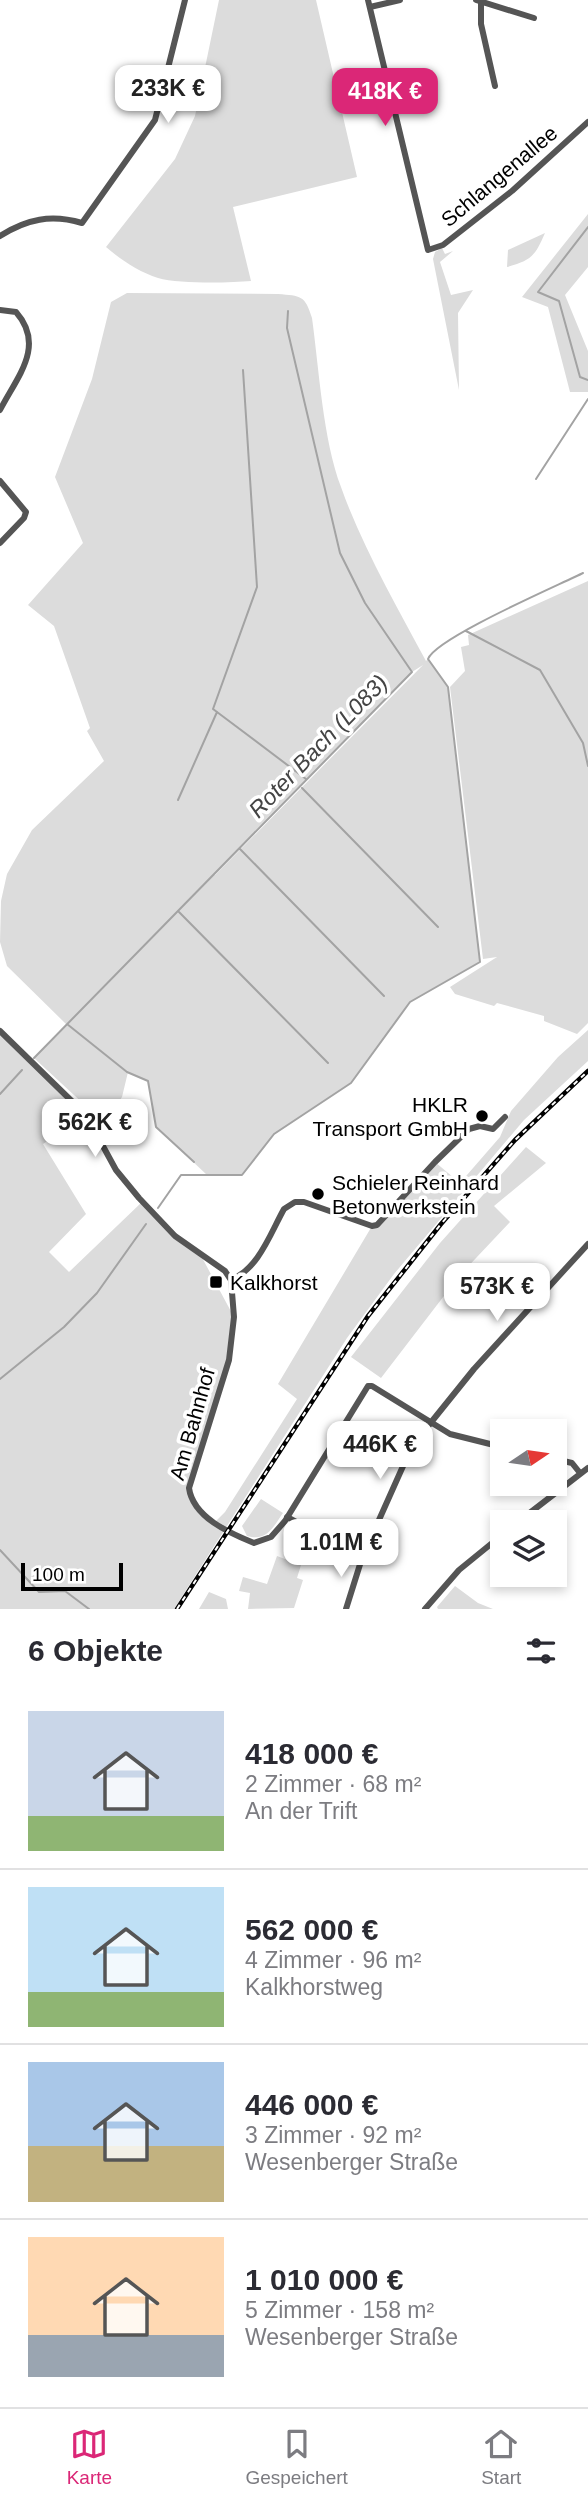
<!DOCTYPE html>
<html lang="de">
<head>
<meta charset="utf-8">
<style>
	body { margin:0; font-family:Helvetica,sans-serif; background:#f2f2f3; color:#2b2b33; height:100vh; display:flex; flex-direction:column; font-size:26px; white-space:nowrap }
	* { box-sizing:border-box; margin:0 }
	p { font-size:23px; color:#7c7c81 }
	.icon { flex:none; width:38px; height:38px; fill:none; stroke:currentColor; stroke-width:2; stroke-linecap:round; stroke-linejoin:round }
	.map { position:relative; height:1609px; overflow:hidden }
	.panel { display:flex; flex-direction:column; background:#fff; flex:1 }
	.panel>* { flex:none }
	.needle { width:46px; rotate:77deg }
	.buttons { position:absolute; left:490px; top:1419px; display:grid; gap:14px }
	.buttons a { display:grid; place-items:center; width:77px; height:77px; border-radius:0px; background:#fff; box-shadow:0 4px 10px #0003; font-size:35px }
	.scale { position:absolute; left:21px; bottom:18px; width:102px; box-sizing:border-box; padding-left:7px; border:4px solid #000; border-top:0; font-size:19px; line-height:24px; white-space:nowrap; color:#000; -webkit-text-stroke:5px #fff; paint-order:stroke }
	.price { position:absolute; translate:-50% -60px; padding:0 16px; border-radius:14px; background:#fff; color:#222; font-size:23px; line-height:46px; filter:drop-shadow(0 2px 4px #0008) }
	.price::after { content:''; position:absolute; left:50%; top:42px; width:21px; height:16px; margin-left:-10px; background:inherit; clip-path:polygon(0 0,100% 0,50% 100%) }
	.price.selected { background:#db2777; color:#fff }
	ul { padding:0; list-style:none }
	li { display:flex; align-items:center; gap:21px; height:175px; padding:0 28px }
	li+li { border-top:2px solid #e1e1e2 }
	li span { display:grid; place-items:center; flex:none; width:196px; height:140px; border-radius:0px; color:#555 }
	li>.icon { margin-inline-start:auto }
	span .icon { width:84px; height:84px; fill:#fffc; stroke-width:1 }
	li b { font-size:30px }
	h2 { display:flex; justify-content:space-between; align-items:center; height:84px; padding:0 28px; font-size:30px }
	.menu { display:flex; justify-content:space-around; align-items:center; height:98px; border-top:2px solid #e1e1e2; background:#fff; font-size:19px; color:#7c7c81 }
	.menu a { display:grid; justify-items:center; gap:4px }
	.menu .selected { color:#db2777 }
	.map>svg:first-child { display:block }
	.green { fill:#dcdcdc; fill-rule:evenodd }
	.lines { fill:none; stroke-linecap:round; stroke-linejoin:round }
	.stream { stroke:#a3a3a3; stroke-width:2 }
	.street { stroke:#555; stroke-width:6 }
	.rail-casing { stroke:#000; stroke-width:4.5 }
	.rail { stroke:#fff; stroke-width:2; stroke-dasharray:5; stroke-linecap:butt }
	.poi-dot { fill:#000; stroke:#fff; stroke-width:2.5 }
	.labels { text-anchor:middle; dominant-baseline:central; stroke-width:7; stroke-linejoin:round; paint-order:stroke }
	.street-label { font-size:21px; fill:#000; stroke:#fff }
	.poi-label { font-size:21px; fill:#000; stroke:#fff; text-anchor:start }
	.water-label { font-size:23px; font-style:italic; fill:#444; stroke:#fff }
</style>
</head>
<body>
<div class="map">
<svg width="588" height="1609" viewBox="0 0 588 1609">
	<rect width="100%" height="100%" fill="#fff"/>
	<path class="green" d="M219,0H316L357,177L233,207L251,281C229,283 179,284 158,278C139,272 121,260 106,247L175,159L195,116Z
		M588,214V267L565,295L588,351V392H570L548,307L522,297Z
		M545,233C535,256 532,260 507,267L508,250Z
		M442,248L445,254L453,251L440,262L451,295L473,290L458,313L459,390L433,259L435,252Z
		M127,293L278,294C301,296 305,295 312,318C319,369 323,440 341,487C361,544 397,607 426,661L428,659L448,687L480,962L410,1002L351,1083L275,1134L242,1175H207L156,1127L148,1081L128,1072L122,1097L99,1130L88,1108L34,1058L66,1024L7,966L0,942L1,901L7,874L32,830L104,761L87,731L90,728L54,626L28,605L83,543L55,477L92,379L111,302ZM423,665L215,875H214L412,672Z
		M588,581V1023L577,1034L544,1021V1016L497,1003L494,1006L455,994L450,987L497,957L483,959L450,687L465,671L461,647L469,645L468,635Z
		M588,1030V1061L524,1120L394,1274L347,1338L174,1609H0V1031L86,1115L43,1144L86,1214L49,1252L69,1272L142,1202L175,1236L199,1252L234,1317L232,1346L202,1440L190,1497L215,1522L225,1512L297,1399L278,1384L372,1226L435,1162L460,1183L500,1137L511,1111L558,1057Z
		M526,1147L546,1163L494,1206L510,1222L460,1275L381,1378L351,1357L440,1243Z
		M261,1499L283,1513C273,1527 267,1542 247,1536L242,1526Z
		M277,1556L301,1565L297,1578L303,1580L294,1608L248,1609L250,1593L239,1591L243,1577L267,1584Z
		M455,1586L478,1603L493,1609H438L437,1607Z
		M209,1592L226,1599L228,1609H199Z"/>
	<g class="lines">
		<path class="stream" d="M588,227L538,292L559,301L580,377L588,380
			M243,370L257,587L213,709L306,779
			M536,479L588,399
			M466,631L540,670L583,743L588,766
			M302,788L438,927
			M178,800L217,712
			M240,849L384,996
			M179,912L328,1063
			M67,1024L127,1072L148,1081L156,1127L194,1162
			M34,1058L412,672L365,603L340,553L287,328L288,311
			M0,1094L22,1070
			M158,1208L181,1175H242L274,1134L351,1083L410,1002L480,962L448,687L428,659C436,638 557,586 583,573
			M0,1379L64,1327L97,1293L146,1224
			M0,1550L39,1592L65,1591L89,1609"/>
		<path class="street" d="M368,0L428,250L443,245L512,191L588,122
			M476,0L534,18
			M481,2V24L495,86
			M370,7L400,0
			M0,236C27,219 51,214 82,223L155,120L185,0
			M0,310L16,312C46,346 17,377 0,410
			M0,481L26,512L24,518L0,543
			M0,1031L86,1115L116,1170L139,1198L175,1236L225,1271L231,1280L234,1317L229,1360L189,1488C193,1517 229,1533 254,1543L271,1537L285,1521L368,1386H372L450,1434L502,1447
			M231,1280C259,1268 270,1234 284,1209L295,1202H304L372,1226L377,1225L435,1162L469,1129L480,1126L493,1129L505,1117
			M555,1459L572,1463L580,1473
			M287,1517L362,1558
			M518,1522L588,1468
			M346,1609L362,1558L412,1446L474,1369L588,1244
			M425,1609L459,1570L502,1535"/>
		<g class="rail-casing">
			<path id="rail" d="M177,1609L368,1316L441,1224L515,1140L588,1071"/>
		</g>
		<use href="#rail" class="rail"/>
	</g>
	<g class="poi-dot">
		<circle cx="482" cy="1116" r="7"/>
		<circle cx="318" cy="1194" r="7"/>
		<rect x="209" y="1275" width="14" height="14" rx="3.5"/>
	</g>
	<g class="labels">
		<g class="street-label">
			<text transform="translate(499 176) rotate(-40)">Schlangenallee</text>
			<text transform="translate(192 1424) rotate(-74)">Am Bahnhof</text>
		</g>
		<g class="poi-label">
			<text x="468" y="1104" text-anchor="end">HKLR<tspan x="468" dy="24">Transport GmbH</tspan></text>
			<text x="332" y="1182">Schieler Reinhard<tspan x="332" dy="24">Betonwerkstein</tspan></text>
			<text x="230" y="1282">Kalkhorst</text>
		</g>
		<g class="water-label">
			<text transform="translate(318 746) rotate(-46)">Roter Bach (L083)</text>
		</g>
	</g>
</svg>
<div class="buttons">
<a><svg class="needle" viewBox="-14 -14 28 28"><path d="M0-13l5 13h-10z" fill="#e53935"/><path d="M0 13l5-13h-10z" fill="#7c7c81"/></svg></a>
<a><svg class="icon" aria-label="layers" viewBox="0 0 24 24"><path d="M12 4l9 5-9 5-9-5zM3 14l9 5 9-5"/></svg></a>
</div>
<div class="scale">100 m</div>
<b class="price" style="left:168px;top:125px">233K €</b>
<b class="price selected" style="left:385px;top:128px">418K €</b>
<b class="price" style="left:95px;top:1159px">562K €</b>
<b class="price" style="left:497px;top:1323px">573K €</b>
<b class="price" style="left:380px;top:1481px">446K €</b>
<b class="price" style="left:341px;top:1579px">1.01M €</b>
</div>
<section class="panel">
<h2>6 Objekte<svg class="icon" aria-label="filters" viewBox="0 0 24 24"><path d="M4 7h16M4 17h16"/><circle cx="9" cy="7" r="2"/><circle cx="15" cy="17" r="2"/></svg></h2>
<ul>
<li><span style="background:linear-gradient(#c9d6e8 75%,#8fb573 0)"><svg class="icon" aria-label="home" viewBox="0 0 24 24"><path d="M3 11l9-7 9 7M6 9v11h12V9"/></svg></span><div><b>418 000 €</b><p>2 Zimmer · 68 m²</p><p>An der Trift</p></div></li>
<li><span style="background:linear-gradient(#bfe0f5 75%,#8fb573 0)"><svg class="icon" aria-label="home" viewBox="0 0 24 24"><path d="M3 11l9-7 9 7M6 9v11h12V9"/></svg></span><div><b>562 000 €</b><p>4 Zimmer · 96 m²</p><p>Kalkhorstweg</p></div></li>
<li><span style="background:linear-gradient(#a9c7e8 60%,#c2b280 0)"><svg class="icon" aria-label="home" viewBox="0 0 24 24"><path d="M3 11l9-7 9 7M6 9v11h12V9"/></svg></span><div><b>446 000 €</b><p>3 Zimmer · 92 m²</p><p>Wesenberger Straße</p></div></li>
<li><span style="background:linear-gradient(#ffd9b3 70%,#9aa5b1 0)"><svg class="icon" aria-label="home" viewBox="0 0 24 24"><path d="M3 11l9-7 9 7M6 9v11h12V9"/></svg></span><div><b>1 010 000 €</b><p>5 Zimmer · 158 m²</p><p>Wesenberger Straße</p></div></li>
</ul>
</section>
<nav class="menu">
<a class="selected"><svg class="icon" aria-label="map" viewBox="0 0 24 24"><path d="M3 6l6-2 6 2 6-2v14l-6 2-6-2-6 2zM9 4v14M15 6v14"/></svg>Karte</a>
<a><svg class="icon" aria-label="saved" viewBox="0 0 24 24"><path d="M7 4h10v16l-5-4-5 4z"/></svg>Gespeichert</a>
<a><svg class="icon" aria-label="home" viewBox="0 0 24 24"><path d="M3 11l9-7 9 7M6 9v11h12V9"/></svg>Start</a>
</nav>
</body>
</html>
